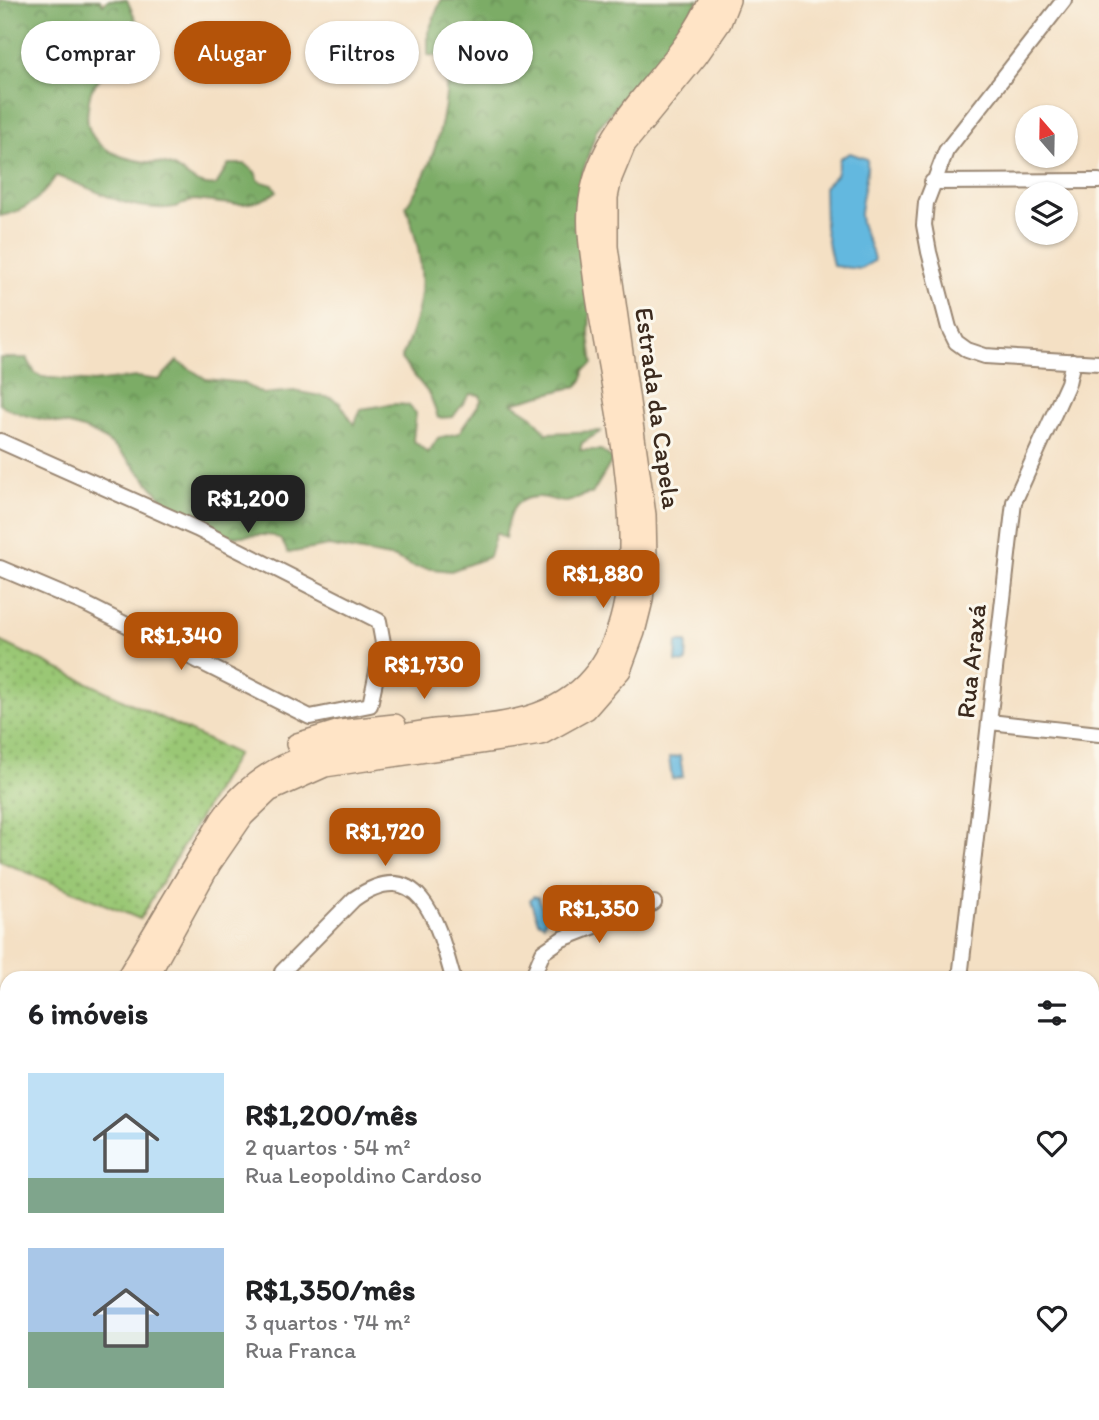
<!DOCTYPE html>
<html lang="pt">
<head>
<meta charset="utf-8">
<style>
	body { margin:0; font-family:Itim,sans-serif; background:#f6f6f6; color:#202124; height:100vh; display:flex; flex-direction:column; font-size:26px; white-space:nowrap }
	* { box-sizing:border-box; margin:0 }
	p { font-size:23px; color:#757577 }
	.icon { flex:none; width:38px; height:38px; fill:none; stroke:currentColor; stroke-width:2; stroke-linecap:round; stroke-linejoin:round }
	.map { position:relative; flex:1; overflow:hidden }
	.sheet { position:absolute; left:0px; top:971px; width:1099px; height:450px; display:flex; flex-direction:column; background:#fff; border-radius:21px 21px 0 0; box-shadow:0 2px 5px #0004 }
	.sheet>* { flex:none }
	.hud { position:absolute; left:21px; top:21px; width:700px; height:63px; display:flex; gap:14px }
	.needle { width:46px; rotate:340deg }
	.fabs { position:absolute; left:1015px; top:105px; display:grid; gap:14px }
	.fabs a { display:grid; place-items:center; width:63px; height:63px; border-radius:50%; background:#fff; box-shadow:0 2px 5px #0004; font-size:35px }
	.price { position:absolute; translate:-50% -60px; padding:0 16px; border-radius:14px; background:#b45309; color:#fff; font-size:23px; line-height:46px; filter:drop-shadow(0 2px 4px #0008) }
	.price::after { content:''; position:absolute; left:50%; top:42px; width:21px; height:16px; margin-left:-10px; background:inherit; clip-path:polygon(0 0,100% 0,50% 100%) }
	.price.active { background:#222; color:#fff }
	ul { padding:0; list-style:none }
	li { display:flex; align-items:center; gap:21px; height:175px; padding:0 28px }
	li span { display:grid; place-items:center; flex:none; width:196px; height:140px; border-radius:0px; color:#555 }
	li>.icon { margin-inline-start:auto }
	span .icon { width:84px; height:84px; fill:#fffc; stroke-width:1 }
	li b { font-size:30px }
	h2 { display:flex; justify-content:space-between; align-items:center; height:84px; padding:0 28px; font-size:30px }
	.chip { padding:0 24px; border-radius:32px; background:#fff; box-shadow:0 2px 5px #0004; font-size:24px; line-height:63px }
	.chip.active { background:#b45309; color:#fff }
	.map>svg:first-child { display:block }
	.grass { fill:url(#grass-dots); stroke:#6a784a; stroke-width:2 }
	.forest { fill:url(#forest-crowns); stroke:#5b6b42; stroke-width:2 }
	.water { fill:#63b8df; stroke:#4f717e; stroke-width:2 }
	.building { fill:#ecb78f }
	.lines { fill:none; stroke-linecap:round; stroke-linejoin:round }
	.street-casing { stroke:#988571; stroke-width:18 }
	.secondary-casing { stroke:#988571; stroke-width:24 }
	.street { stroke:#fff; stroke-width:14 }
	.secondary { stroke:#ffe4c6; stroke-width:21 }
	.labels { text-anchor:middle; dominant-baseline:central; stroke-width:6; stroke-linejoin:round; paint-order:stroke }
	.street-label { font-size:26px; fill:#3b2a1e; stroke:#fbf7ec }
</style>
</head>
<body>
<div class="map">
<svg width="1099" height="1420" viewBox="0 0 1099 1420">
	<defs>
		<pattern id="grass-dots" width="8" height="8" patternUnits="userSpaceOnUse" patternTransform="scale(1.75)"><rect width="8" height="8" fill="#9ac775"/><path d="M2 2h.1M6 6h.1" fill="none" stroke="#7fa25f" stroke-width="1.8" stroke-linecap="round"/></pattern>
		<pattern id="forest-crowns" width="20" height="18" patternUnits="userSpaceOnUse" patternTransform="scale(1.75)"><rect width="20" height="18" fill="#7bac66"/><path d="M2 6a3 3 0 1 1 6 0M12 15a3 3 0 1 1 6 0" fill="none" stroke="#668c53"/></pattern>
	</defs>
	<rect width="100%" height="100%" fill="#fbf7ec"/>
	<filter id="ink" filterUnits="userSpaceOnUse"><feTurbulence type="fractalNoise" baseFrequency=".0143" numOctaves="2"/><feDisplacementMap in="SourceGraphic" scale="14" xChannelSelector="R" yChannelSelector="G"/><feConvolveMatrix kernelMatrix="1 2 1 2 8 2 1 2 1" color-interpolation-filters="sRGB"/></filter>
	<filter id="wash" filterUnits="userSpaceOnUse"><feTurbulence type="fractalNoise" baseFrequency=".00686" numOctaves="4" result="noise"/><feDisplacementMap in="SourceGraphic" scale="28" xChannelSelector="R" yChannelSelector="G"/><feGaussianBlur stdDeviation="1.57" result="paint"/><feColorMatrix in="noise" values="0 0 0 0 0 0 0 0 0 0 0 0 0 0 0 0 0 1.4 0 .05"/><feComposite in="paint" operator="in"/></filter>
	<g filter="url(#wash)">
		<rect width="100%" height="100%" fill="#f4e0c4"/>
		<path class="grass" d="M0,641L237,754L140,919L0,861Z"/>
		<path class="forest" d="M0,0H100L103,4L108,0H127L141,31C132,58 108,64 93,88C89,93 89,102 88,108C81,149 125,161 158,163C181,163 191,189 216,185L229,164H245L255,172L259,181L273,185L277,191C252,212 223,202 194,200C187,200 182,206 174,207C161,210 139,207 126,203C102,196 81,183 56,176C42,197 27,211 0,216Z
			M441,0H699L670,49L637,81L597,129L581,177L592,265L589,335L593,364L584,370L583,379L577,386L512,403L532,416L546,433L602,431L582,443L580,450H601L613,459L592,494C581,493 576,501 566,502C557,502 547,497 539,497C511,497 509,516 505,538L496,533L489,557L451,571L414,567L395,558L329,546L288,553L282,541L274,536C255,532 234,540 215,535C165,522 142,459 97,435C65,418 32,424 0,404V358H27L35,373L42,377L93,382L137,377L159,380L177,361L206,379L243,383L263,394L294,391L331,398L340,403L354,425L361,409L394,404L408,405L416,413L413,440L428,453L438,438L459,433L481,401L480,395L470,394L453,417L438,418L430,395L401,359C428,300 427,268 406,206C434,168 452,105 445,57L428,55V33Z"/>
		<path class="water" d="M850,153L867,159C869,178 861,195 860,214C859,229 873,245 874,261L860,269L833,266L825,228L824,187L836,175L840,158Z
			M677,642H687L686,663L676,662Z
			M680,756L683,777L672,779L669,758Z
			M533,896L538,897L546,919L544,924L538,921L530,900Z"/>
		<g id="blocks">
			<path class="building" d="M1099,1249V1277L1092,1280V1252Z
				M1098,1321L1099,1330L1092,1332V1323Z
				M1064,1414H1092L1083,1420H1066Z"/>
		</g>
	</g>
	<g filter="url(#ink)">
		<use href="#blocks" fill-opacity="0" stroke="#988571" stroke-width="2"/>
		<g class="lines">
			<g class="street-casing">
				<path id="street" d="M1064,0L946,151L926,203L924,225L929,252L949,328L956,342L967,350L985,356L1099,363
					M932,182L1099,181
					M0,441L197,529L379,621L383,643L370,705
					M0,568L85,604L310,717L370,705
					M990,722L1099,734
					M282,972L354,899C423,851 439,930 453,978
					M532,978L543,952L562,939L654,903
					M960,978L1014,502L1068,383L1073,361
					M0,1054L7,1059
					M1092,1193L1099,1192
					M102,1414L104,1420
					M309,1414L314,1420
					M479,1414L485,1420
					M1014,1414L1016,1420
					M224,1420L227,1414
					M570,1420L575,1414
					M707,1420L711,1414
					M845,1420L849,1414"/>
			</g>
			<g class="secondary-casing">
				<path id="secondary" d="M297,744L340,731L395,725
					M127,978L221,820C261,761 318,750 384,739C401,736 418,732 435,730C491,725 553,724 592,677C668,589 609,389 595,283C592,258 587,233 589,209C596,120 678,76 710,0
					M147,978L210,864L243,816L269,791L325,766L541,734L586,709L620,670L634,632L642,600L646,559L645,515L607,247V197L611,178L625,144L697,56L720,23L729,0
					M0,1106L7,1098
					M0,1140L7,1132"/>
			</g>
			<use href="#street" class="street"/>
			<use href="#secondary" class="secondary"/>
		</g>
	</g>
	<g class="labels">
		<g class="street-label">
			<text transform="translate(658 408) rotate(82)">Estrada da Capela</text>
			<text transform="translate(971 661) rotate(-84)">Rua Araxá</text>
		</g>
	</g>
</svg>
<div class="fabs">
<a><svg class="needle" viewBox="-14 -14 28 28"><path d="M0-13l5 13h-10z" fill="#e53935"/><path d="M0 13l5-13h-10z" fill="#757577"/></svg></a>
<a><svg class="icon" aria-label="layers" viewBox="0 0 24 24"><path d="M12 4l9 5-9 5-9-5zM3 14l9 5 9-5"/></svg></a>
</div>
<b class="price active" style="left:248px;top:535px">R$1,200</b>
<b class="price" style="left:603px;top:610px">R$1,880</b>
<b class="price" style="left:181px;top:672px">R$1,340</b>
<b class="price" style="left:424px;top:701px">R$1,730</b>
<b class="price" style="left:385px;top:868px">R$1,720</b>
<b class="price" style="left:599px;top:945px">R$1,350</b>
<div class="hud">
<a class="chip">Comprar</a>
<a class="chip active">Alugar</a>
<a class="chip">Filtros</a>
<a class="chip">Novo</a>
</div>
<section class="sheet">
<h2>6 imóveis<svg class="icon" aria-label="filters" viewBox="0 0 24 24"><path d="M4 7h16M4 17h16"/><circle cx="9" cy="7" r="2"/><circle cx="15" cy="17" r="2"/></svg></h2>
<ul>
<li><span style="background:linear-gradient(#bfe0f5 75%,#7fa58c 0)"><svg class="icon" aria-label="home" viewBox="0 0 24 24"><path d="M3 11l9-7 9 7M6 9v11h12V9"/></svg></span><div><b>R$1,200/mês</b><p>2 quartos · 54 m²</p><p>Rua Leopoldino Cardoso</p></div><svg class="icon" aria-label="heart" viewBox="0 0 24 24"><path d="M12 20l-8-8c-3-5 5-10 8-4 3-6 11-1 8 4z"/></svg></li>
<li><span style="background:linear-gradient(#a9c7e8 60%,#7fa58c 0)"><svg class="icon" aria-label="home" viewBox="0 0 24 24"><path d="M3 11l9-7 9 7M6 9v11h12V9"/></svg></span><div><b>R$1,350/mês</b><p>3 quartos · 74 m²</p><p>Rua Franca</p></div><svg class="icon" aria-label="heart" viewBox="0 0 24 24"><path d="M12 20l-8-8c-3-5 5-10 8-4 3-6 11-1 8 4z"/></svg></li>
</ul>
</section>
</div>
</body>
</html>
